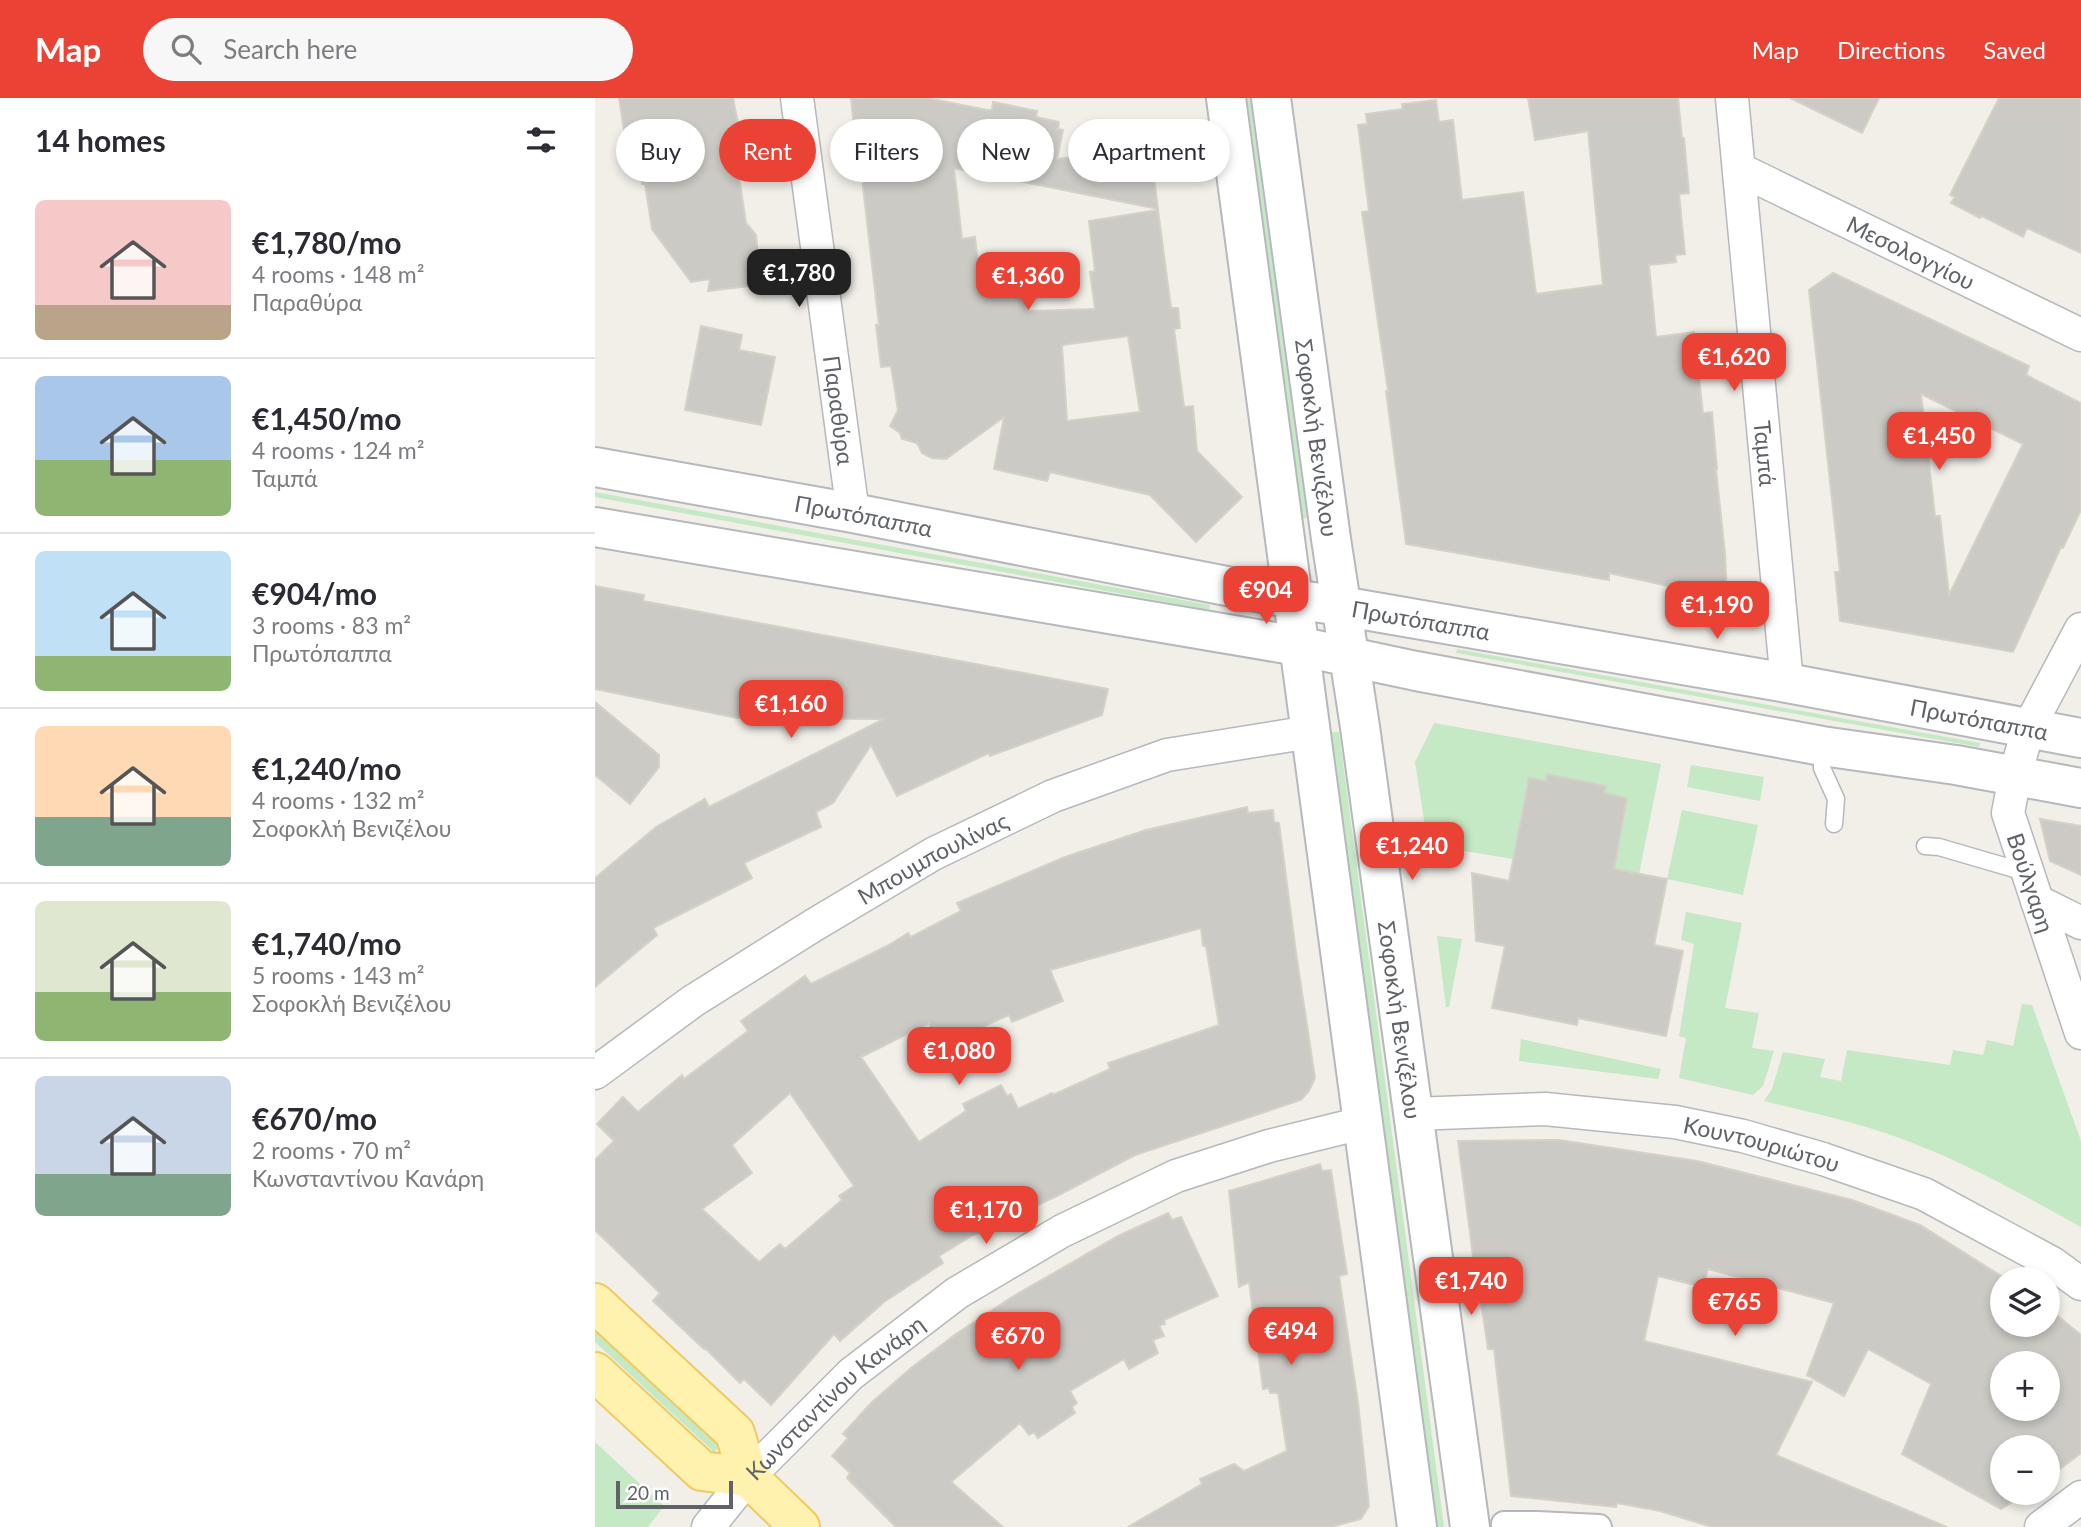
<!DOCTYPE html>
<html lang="en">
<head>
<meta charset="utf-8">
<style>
	body { margin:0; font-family:Lato,sans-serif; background:#f7f7f7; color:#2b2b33; height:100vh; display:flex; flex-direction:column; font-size:26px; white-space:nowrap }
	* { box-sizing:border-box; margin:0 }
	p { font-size:23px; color:#7c7c81 }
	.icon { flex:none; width:38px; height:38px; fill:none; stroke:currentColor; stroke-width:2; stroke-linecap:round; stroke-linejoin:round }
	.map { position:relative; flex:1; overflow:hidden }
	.panel { display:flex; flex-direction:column; background:#fff; width:595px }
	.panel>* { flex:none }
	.guide { position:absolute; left:21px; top:21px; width:665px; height:63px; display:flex; gap:14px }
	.buttons { position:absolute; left:1395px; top:1169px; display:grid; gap:14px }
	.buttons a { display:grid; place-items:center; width:70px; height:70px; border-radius:50%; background:#fff; box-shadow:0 4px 10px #0003; font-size:35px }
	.scale { position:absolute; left:21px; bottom:18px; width:117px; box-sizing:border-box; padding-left:7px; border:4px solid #5f6368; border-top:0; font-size:19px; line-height:24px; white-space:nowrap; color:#5f6368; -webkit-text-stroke:5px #fff; paint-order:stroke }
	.price { position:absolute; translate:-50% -60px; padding:0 16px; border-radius:14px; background:#ea4335; color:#fff; font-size:23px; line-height:46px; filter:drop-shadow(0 2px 4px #0008) }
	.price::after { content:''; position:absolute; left:50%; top:42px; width:21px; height:16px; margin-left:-10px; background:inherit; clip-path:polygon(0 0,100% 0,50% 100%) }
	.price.current { background:#222; color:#fff }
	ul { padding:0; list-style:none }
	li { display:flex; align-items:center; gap:21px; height:175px; padding:0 35px }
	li+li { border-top:2px solid #e1e1e2 }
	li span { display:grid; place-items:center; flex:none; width:196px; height:140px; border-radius:10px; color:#555 }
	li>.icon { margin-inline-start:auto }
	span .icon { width:84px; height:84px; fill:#fffc; stroke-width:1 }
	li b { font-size:30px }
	h2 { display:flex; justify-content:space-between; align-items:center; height:84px; padding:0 35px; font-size:30px }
	.chip { padding:0 24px; border-radius:32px; background:#fff; box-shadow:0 4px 10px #0003; font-size:24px; line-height:63px }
	.chip.current { background:#ea4335; color:#fff }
	header { display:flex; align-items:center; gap:42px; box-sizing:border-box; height:98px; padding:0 35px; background:#ea4335; color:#fff }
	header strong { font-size:33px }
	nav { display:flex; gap:38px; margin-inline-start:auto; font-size:24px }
	.search { width:490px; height:63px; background:#f7f7f7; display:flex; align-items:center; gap:18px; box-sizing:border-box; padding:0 24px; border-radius:38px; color:#7c7c81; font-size:26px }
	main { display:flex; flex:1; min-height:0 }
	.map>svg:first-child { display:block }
	.green { fill:#c5e8c5 }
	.building { fill:#cccac5; stroke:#d6d1c6; stroke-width:2; fill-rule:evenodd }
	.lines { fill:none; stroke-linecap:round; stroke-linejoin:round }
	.service-casing { stroke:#b5b8bc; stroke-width:19 }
	.pedestrian-casing { stroke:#b5b8bc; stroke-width:28 }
	.minor-casing { stroke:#b5b8bc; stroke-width:35 }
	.tertiary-casing { stroke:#b5b8bc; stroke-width:42 }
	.primary-casing { stroke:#f2c960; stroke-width:42 }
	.service { stroke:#fff; stroke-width:16 }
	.pedestrian { stroke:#fff; stroke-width:24 }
	.minor { stroke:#fff; stroke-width:32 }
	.tertiary { stroke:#fff; stroke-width:38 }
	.primary { stroke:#fff2af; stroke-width:38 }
	.labels { text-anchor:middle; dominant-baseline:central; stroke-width:5; stroke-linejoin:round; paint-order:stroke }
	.street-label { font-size:23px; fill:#5f6368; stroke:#fff }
</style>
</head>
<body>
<header>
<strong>Map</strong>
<div class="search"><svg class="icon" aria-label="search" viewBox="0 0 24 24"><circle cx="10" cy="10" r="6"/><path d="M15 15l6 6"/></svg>Search here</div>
<nav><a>Map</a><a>Directions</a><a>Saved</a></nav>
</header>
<main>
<section class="panel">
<h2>14 homes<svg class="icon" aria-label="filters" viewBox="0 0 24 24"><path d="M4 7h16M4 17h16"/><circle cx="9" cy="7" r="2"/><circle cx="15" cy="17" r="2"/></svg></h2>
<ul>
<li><span style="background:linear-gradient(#f6c9c9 75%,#b9a48a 0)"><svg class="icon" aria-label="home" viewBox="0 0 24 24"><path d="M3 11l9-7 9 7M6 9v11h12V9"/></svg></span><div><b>€1,780/mo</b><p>4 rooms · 148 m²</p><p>Παραθύρα</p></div></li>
<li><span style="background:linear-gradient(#a9c7e8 60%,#8fb573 0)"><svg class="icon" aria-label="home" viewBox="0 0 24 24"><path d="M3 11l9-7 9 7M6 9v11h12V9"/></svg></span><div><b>€1,450/mo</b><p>4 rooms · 124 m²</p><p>Ταμπά</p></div></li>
<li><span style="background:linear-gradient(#bfe0f5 75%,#8fb573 0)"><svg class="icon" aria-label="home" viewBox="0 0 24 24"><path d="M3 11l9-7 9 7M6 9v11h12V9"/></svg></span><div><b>€904/mo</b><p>3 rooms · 83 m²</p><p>Πρωτόπαππα</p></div></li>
<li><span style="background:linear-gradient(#ffd9b3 65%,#7fa58c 0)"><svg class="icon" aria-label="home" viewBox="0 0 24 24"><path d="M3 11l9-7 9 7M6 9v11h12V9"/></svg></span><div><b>€1,240/mo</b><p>4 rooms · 132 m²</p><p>Σοφοκλή Βενιζέλου</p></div></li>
<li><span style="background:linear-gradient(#dfe7d0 65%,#8fb573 0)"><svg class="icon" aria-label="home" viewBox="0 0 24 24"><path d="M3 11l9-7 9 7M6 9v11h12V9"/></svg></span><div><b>€1,740/mo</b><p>5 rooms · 143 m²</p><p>Σοφοκλή Βενιζέλου</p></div></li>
<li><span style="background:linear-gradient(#c9d6e8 70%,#7fa58c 0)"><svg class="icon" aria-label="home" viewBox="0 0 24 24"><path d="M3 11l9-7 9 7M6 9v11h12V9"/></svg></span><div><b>€670/mo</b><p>2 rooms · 70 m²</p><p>Κωνσταντίνου Κανάρη</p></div></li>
</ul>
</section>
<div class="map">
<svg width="1486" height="1429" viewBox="0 0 1486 1429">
	<rect width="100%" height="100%" fill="#f1efe8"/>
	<path class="green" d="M652,0H655L712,420L708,421Z
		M0,394L615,507L614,512L0,399Z
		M862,551L1385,645L1384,649L861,555Z
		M839,625L1066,666L1044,776L1019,771L1032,700L1009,695L1010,688L953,676L951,683L934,680L918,761L833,747L820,664Z
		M737,634H744L849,1429H842Z
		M1096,667L1169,679L1165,703L1092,689Z
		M1087,712L1163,727L1148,797L1072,781Z
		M1091,814L1147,825L1130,910L1164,915L1157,950L1179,953L1168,988L1158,997L1084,980L1091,940L1084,938L1099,846L1086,842Z
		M842,838L867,841L854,909H851Z
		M1427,906L1437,907L1486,1043V1129C1425,1095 1364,1061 1299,1038C1257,1023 1212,1014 1169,1003L1177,991L1188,954L1230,961L1225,979L1246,983L1252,952L1355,967L1358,952L1388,957L1392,942L1418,948Z
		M926,941L1066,971L1063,981L924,963Z
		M0,1233L125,1348L119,1354L0,1244Z
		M0,1344L69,1408L53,1429H0Z"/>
	<path class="building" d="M24,0H138L148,52L140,53L151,125L161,137L163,159L168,163L170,186L113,193L115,181L96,184L57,131L50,86H47L44,64L34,65Z
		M256,0H332L392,12H397L398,4L442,13L441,19L464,24L463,31L468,32L462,61L555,49L563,111L359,70L367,141L380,139L384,174L421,165L434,213L500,211L495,174L500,173L494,123L563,112L576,210H583L585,230L579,231L589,309L598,308L602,353L647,399L601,444L555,397L455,374L452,383L399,371L409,319L351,361L337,360L327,355L322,345L307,341L305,335L295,328L303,312L296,268L286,269L281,227H284L268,89L267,50L261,49ZM533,238L545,314L472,323L467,247Z
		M933,0H1083L1087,40H1089L1094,95L1084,96L1090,156L1080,157L1081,164L1054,167L1061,239L1099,234L1108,315L1117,314L1122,371L1121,372L1130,455L1132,501L1014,475V482L811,446L791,293H793L767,114L774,113L763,27L772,26L771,16L808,11L807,6L841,2L844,24L858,22L867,102L928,94L941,196L1008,187L993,33L940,42Z
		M1195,0H1284L1267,35Z
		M1404,0H1486V155L1432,130L1428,139L1387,118L1385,120L1356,105L1360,99L1355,97Z
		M1238,175L1434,268L1431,277L1486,305V412L1468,450L1466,449L1418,554L1245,523L1240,474H1245L1214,192ZM1326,296L1428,346L1354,497L1345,418H1340Z
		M106,228L147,237L144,252L180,259L166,327L90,312Z
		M0,488L49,497L48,503L513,591L507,617L395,658L394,655L302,698L276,647L238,705L221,714L226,729L149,765L157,780L58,830L62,837L0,889V780L61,729L110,701L114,709L289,621L142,620L0,591Z
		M0,604L64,657V669L35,706L0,677Z
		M952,676L1011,688L1009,695L1032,700L1019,771L1072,781L1059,847L1088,853L1071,938L983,920L982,927L897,910L910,848L881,843L877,775L914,783L934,680L951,683Z
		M652,709L653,715L678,712L679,724L684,725L701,855L720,980L714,993L706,1002L540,1057L462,1098L378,1137L344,1158L348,1165L289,1204L245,1243L239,1236L176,1307L149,1281L145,1285L110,1250L109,1251L58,1203L65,1195L0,1132V1062L19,1043L2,1026L28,999L43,1014L87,977L89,981L153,933L146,923L210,878L216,886L294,847L313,835L316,839L366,813L362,805L470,759L551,732ZM606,830L608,848H611L624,927L513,965L515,971L458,997L457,995L423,1011L416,996L412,998L406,987L368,1006L371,1013L324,1044L266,959L334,925L343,949L414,917L417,924L468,903L455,872ZM195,995L259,1088L244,1098L247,1102L190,1151L185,1146L164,1164L107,1111L157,1075L137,1047Z
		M1445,721L1486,728V777L1455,763Z
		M964,1042L1102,1063L1257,1102L1325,1127L1411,1181H1407V1227H1452V1209L1486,1237V1355L1452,1381V1349H1407V1395H1431L1406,1411L1307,1356L1336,1286L1273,1251L1249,1298L1212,1277L1239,1205L1113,1171L1108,1189L1063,1178L1049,1243L1217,1284L1181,1357L1352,1429H1117L1065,1413L1022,1405L1021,1409L916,1398L899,1251H893L886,1204L881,1205L877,1167L879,1166L863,1043ZM1407,1265H1452V1311H1407Z
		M725,1066L727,1073L736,1072L752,1176L744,1178L763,1305L774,1408L766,1421L735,1429H533L607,1386L605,1381L639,1366L649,1373L692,1353L683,1295H675L674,1290L668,1291L654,1184L644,1189L634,1093Z
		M573,1115L577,1122L586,1119L623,1198L569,1222L570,1226L564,1227L569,1238L558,1242L563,1255L534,1271L529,1261L475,1293L482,1305L477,1309L480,1315L443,1340L439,1334L434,1337L425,1325L356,1384L408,1429H301L252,1380L255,1375L237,1358L253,1340L248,1336L276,1305L316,1270L361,1236L417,1199L523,1138Z"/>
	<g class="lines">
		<g class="service-casing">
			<path id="service" d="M1227,648V670L1241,701L1239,726
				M1330,748L1344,749L1433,775"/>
		</g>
		<g class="pedestrian-casing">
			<path id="pedestrian" d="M909,1426H942L1004,1429"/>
		</g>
		<g class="minor-casing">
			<g id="minor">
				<path id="s1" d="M202,0L258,415"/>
				<path id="s2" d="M1137,0L1192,585"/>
				<path id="s3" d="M1144,71L1486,237"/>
				<path id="s4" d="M1486,531L1433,631L1420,678L1413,715L1486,935"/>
				<path d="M1442,803L1486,825"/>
				<path id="s5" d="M0,975L98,903L219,827L338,756L458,698L572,657L715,634"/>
				<path id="s6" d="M818,1016L950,1011L1080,1024L1148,1038L1228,1061L1329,1096L1457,1165L1486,1186"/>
				<path id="s7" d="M113,1429L153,1379L256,1276L362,1195L467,1133L581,1078L674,1048L767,1025"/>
				<path d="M1446,1429L1486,1399"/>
			</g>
		</g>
		<g class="tertiary-casing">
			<g id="tertiary">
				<path d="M631,0L822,1429"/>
				<path id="s8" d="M676,0L736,441L765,629L875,1429"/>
				<path id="s9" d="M0,369L258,415L698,501L746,508L1192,585L1486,640"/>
				<path d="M0,429L703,548L821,573L1227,648L1361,667L1486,690"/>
			</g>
		</g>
		<g class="primary-casing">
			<path id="primary" d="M0,1205L140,1335L153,1379L205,1429
				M0,1274L107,1373L153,1379"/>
		</g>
		<use href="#service" class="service"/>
		<use href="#pedestrian" class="pedestrian"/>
		<use href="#minor" class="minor"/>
		<use href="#tertiary" class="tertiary"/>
		<use href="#primary" class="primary"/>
	</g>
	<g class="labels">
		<g class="street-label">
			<text stroke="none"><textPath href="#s3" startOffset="191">Μεσολογγίου</textPath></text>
			<text stroke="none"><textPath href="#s1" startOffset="315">Παραθύρα</textPath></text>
			<text stroke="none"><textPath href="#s8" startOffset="343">Σοφοκλή Βενιζέλου</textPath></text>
			<text stroke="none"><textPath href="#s2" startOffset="357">Ταμπά</textPath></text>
			<text stroke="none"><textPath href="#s9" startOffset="273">Πρωτόπαππα</textPath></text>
			<text stroke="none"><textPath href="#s9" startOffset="840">Πρωτόπαππα</textPath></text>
			<text stroke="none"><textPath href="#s9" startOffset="1407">Πρωτόπαππα</textPath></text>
			<text stroke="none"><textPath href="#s5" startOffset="401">Μπουμπουλίνας</textPath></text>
			<text stroke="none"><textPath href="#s4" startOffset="273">Βούλγαρη</textPath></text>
			<text stroke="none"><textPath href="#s8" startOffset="931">Σοφοκλή Βενιζέλου</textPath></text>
			<text stroke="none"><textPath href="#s6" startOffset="352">Κουντουριώτου</textPath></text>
			<text stroke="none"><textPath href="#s7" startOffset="182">Κωνσταντίνου Κανάρη</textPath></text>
		</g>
	</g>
</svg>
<div class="buttons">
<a><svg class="icon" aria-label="layers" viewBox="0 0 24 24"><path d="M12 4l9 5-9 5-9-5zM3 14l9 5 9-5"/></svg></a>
<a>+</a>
<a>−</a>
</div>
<div class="scale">20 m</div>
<b class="price current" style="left:204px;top:211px">€1,780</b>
<b class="price" style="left:433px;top:214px">€1,360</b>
<b class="price" style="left:1139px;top:295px">€1,620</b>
<b class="price" style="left:1344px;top:374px">€1,450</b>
<b class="price" style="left:671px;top:528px">€904</b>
<b class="price" style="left:1122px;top:543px">€1,190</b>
<b class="price" style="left:196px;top:642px">€1,160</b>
<b class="price" style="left:817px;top:784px">€1,240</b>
<b class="price" style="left:364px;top:989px">€1,080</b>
<b class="price" style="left:391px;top:1148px">€1,170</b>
<b class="price" style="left:876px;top:1219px">€1,740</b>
<b class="price" style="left:1140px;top:1240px">€765</b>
<b class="price" style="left:696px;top:1269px">€494</b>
<b class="price" style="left:423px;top:1274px">€670</b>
<div class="guide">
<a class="chip">Buy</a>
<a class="chip current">Rent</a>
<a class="chip">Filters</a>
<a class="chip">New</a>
<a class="chip">Apartment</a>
</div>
</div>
</main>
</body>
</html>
